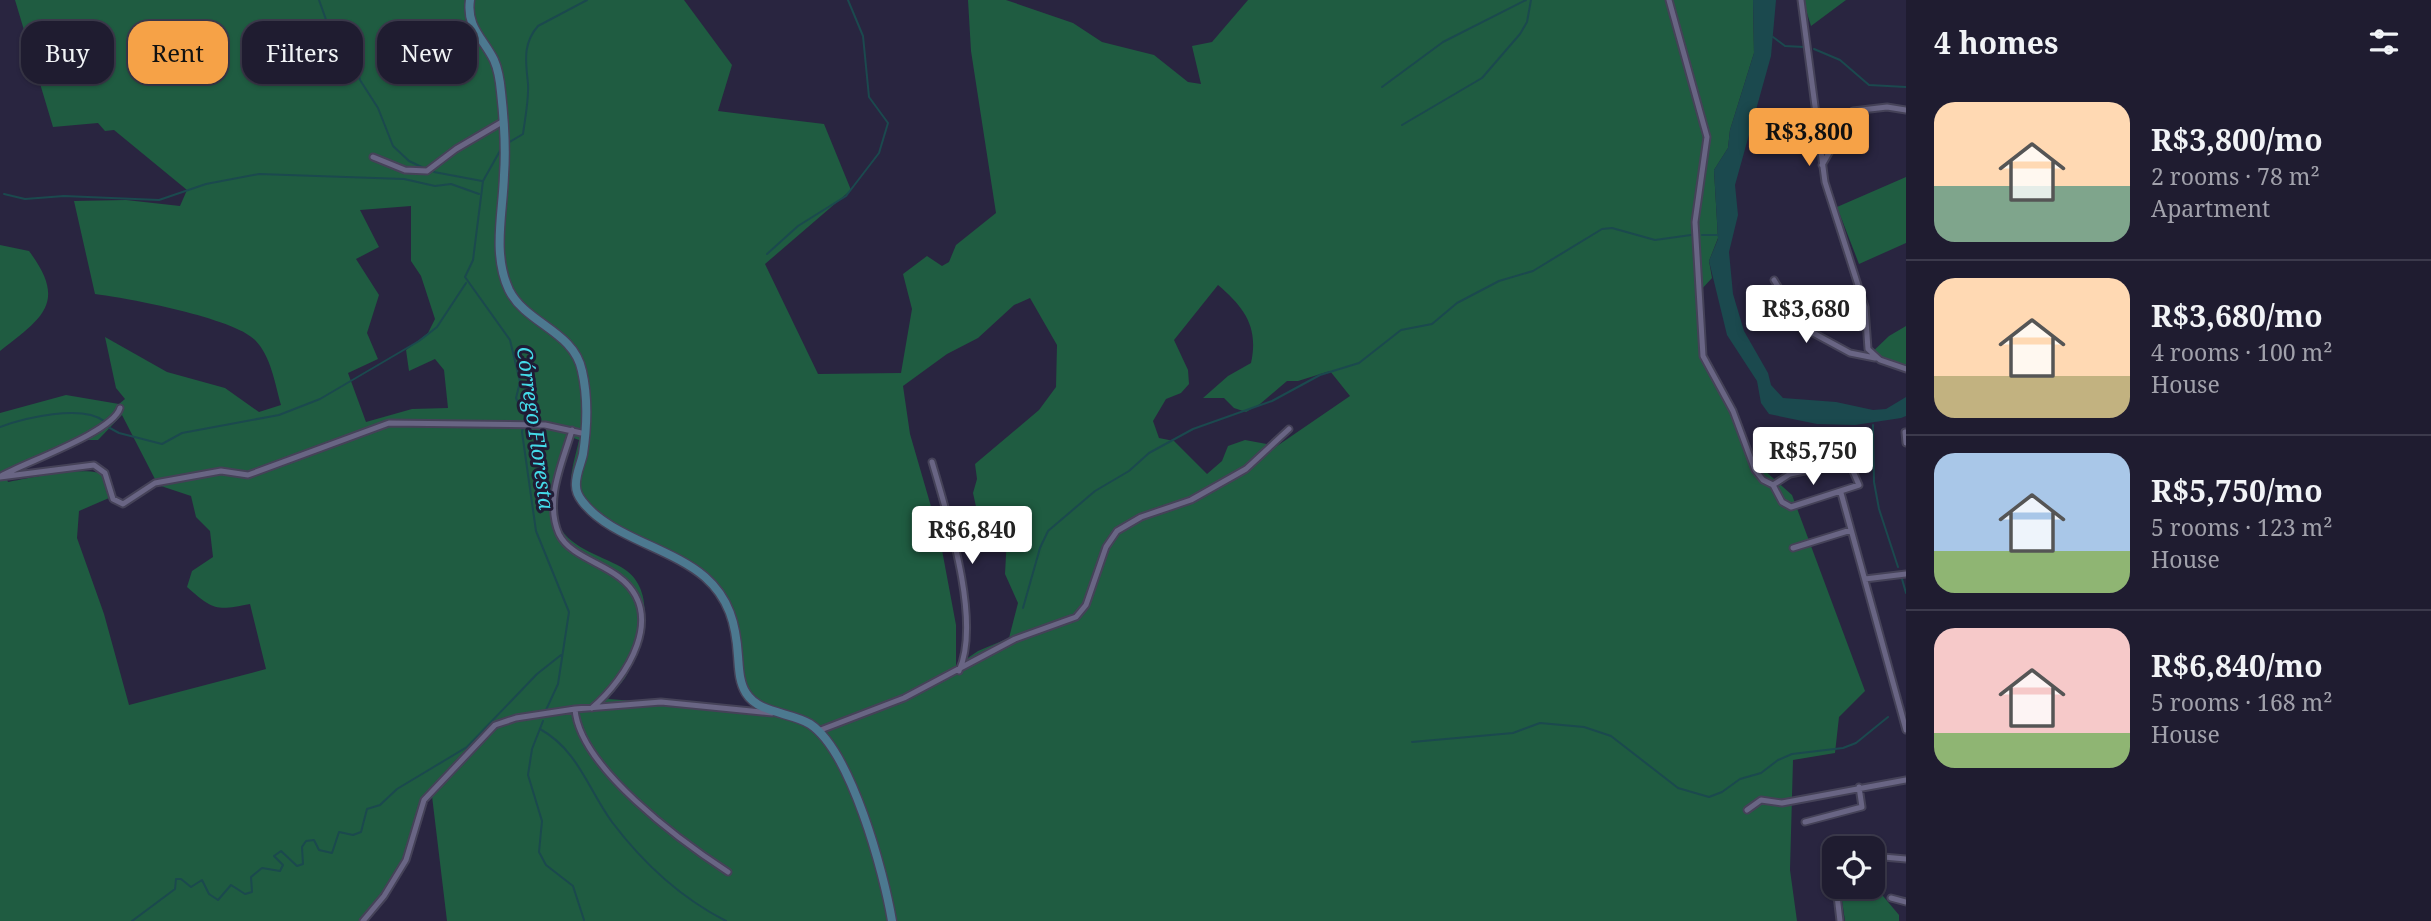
<!DOCTYPE html>
<html lang="en">
<head>
<meta charset="utf-8">
<style>
	body { margin:0; font-family:"Noto Serif",serif; background:#2c293c; color:#f1f3f6; height:100vh; display:flex; flex-direction:column; font-size:26px; white-space:nowrap }
	* { box-sizing:border-box; margin:0 }
	p { font-size:23px; color:#a1a1ab }
	.icon { flex:none; width:38px; height:38px; fill:none; stroke:currentColor; stroke-width:2; stroke-linecap:round; stroke-linejoin:round }
	.map { position:relative; flex:1; overflow:hidden }
	.panel { display:flex; flex-direction:column; background:#1f1c30; width:525px }
	.panel>* { flex:none }
	.guide { position:absolute; left:21px; top:21px; width:665px; height:63px; display:flex; gap:14px }
	.buttons { position:absolute; left:1822px; top:836px; display:grid; gap:14px }
	.buttons a { display:grid; place-items:center; width:63px; height:63px; border-radius:14px; background:#1f1c30; box-shadow:0 2px 5px #0004,0 0 0 2px #3c3a4c; font-size:35px }
	.price { position:absolute; translate:-50% -60px; padding:0 16px; border-radius:7px; background:#fff; color:#222; font-size:23px; line-height:46px; filter:drop-shadow(0 2px 4px #0008) }
	.price::after { content:''; position:absolute; left:50%; top:42px; width:21px; height:16px; margin-left:-10px; background:inherit; clip-path:polygon(0 0,100% 0,50% 100%) }
	.price.selected { background:#f6a247; color:#111 }
	ul { padding:0; list-style:none }
	li { display:flex; align-items:center; gap:21px; height:175px; padding:0 28px }
	li+li { border-top:2px solid #3c3a4c }
	li span { display:grid; place-items:center; flex:none; width:196px; height:140px; border-radius:21px; color:#555 }
	li>.icon { margin-inline-start:auto }
	span .icon { width:84px; height:84px; fill:#fffc; stroke-width:1 }
	li b { font-size:30px }
	h2 { display:flex; justify-content:space-between; align-items:center; height:84px; padding:0 28px; font-size:30px }
	.tag { padding:0 24px; border-radius:21px; background:#1f1c30; box-shadow:0 2px 5px #0004,0 0 0 2px #3c3a4c; font-size:24px; line-height:63px }
	.tag.selected { background:#f6a247; color:#111 }
	main { display:flex; flex:1; min-height:0 }
	.map>svg:first-child { display:block }
	.green { fill:#1f5c41; fill-rule:evenodd }
	.water { fill:#1b494e }
	.lines { fill:none; stroke-linecap:round; stroke-linejoin:round }
	.stream { stroke:#1b494e; stroke-width:2 }
	.minor-casing { stroke:#454258; stroke-width:9 }
	.secondary-casing { stroke:#454258; stroke-width:11 }
	.minor { stroke:#696584; stroke-width:5 }
	.secondary { stroke:#4c7990; stroke-width:8 }
	.labels { text-anchor:middle; dominant-baseline:central; stroke-width:6; stroke-linejoin:round; paint-order:stroke }
	.water-label { font-size:21px; font-style:italic; fill:#44dbe9; stroke:#201c35 }
</style>
</head>
<body>
<main>
<div class="map">
<svg width="1906" height="921" viewBox="0 0 1906 921">
	<rect width="100%" height="100%" fill="#292540"/>
	<path class="green" d="M15,0H684L732,65L718,111L824,124L851,190L765,264L818,374L901,373L912,309L903,274L927,256L942,266L949,262L956,245L996,213L971,51L968,0H1006L1073,23L1102,42L1154,55L1188,82L1201,84L1192,46L1212,42L1248,0H1753L1754,53L1730,130L1728,148L1714,170L1718,238L1709,261L1712,278L1699,292L1704,361L1712,380L1726,399L1755,462L1792,495L1865,691L1839,717L1835,753L1793,760L1790,870L1797,921H447L432,796L423,804L409,856L364,921H0V413L66,395L119,404L125,399L116,388L105,337L167,372L225,388L259,412L281,405C275,384 271,356 255,340C234,318 127,298 95,294L74,201L126,200L180,206L187,190L114,130L105,131L98,123L53,127ZM411,206V261L421,276L435,319L428,333L406,350L409,371L435,359L444,370L448,408L412,409L366,422L348,373L378,359L367,333L379,295L356,259L379,247L360,210ZM1218,285C1244,307 1259,327 1251,363L1228,376L1203,398H1224L1234,408L1246,412L1260,404L1287,381H1298L1330,371L1350,396L1277,446L1245,440L1228,446L1222,461L1207,474L1174,441L1159,438L1153,421L1166,399L1181,393L1189,384L1188,370L1174,340ZM1030,298L1057,345L1056,387L1039,410L975,464L977,479L973,493L983,538L1007,537L1005,574L1018,603L1009,638L978,651L956,666V625L939,534L910,434L903,386L947,354L978,338L1014,305ZM122,415L158,485L191,496L196,517L210,531L213,557L192,571L187,587C213,610 216,611 250,604L266,669L129,705L104,614L77,538L79,511L109,498C107,492 110,482 106,477C94,463 26,479 8,482L5,475L77,440H98ZM571,437L579,440C571,476 562,490 592,518C632,539 683,553 714,587C746,624 725,688 757,710L608,699C613,692 620,685 625,678C643,647 660,589 621,567C600,555 566,547 557,521C549,494 564,463 571,437Z
		M1803,0H1846L1811,26Z
		M1906,177V243L1859,264L1837,207Z
		M0,245L29,251C68,303 42,318 0,351Z
		M1906,326V373L1866,358L1889,336Z
		M1873,873L1883,896L1899,915V921H1845L1840,887H1872Z"/>
	<path class="water" d="M1753,0H1776L1771,56L1735,185L1738,215L1729,252L1733,294L1744,331L1768,373L1771,385L1783,398L1836,402L1873,410L1886,409L1906,397V416L1901,418L1855,425L1817,424L1769,414L1761,403L1757,381L1727,335L1709,261L1718,239L1714,170L1728,148L1730,130L1754,53Z"/>
	<g class="lines">
		<path class="stream" d="M319,0L329,28L351,46L360,80L378,108L393,146L409,161L426,169
			M1773,37L1785,46L1804,47
			M1814,49L1840,60L1869,85L1906,87
			M1382,87L1443,42L1526,0
			M1402,125L1482,78L1520,34L1527,22L1531,0
			M508,143L523,134C525,119 529,99 528,84C526,63 522,44 538,26L587,0
			M501,149L483,181L473,260L465,277L510,340L520,382L516,398L525,417L522,432L536,531L569,612L558,684L546,710
			M434,172L482,181
			M4,194L25,199L64,196L159,200L206,184L259,174L404,179L435,186L451,184L479,194
			M1702,235H1718
			M767,254L798,226L846,196L879,153L888,123L869,97L863,36L848,0
			M1873,425L1874,482L1879,509L1898,567
			M0,427C24,418 82,404 104,421
			M108,427L119,433L162,444L182,433L279,415L320,399L419,341L437,327L466,283
			M1902,579L1906,593
			M1023,608L1040,548L1048,531L1095,491L1129,471L1149,453L1193,429L1272,401L1320,375L1359,363L1401,330L1432,324L1457,303L1499,281L1533,271L1602,229L1612,228L1655,240L1691,235
			M543,721L532,749L528,775L542,821L539,852L546,865L573,886L584,920
			M540,729C578,750 588,789 612,822C643,863 681,898 726,921
			M1412,742L1513,733L1540,723L1584,727L1611,736L1678,788L1709,797L1722,792L1740,779L1761,773L1778,760L1792,754L1843,748L1856,743L1888,717
			M132,921L175,889L176,879H181L191,887L202,880L209,894L218,900L231,885L245,894L252,892L251,877L262,868L280,871L283,865L274,856L281,851L297,866L303,864L302,847L306,841L314,840L319,850L332,853L339,832L353,835L361,832L367,809L380,805L397,789L467,747L537,674L561,655"/>
		<g class="minor-casing">
			<path id="minor" d="M1669,0L1707,137L1695,222L1703,356L1733,411L1755,470L1763,480L1773,485L1790,474L1849,462L1859,485L1791,507L1782,502L1773,485
				M1801,0L1825,182L1865,307L1868,349L1880,360L1906,369
				M373,157L405,170L427,171L456,149L502,122
				M1822,165L1853,111L1887,107L1906,110
				M1774,280L1804,328L1850,353L1875,358
				M572,430C563,462 544,500 559,534C569,555 602,563 619,577C668,614 627,678 592,708
				M1905,432L1906,443
				M932,462C947,514 982,621 959,671
				M1,476C26,462 113,432 120,408
				M0,477L94,465L105,473L113,499L123,504L155,483L221,471L248,475L389,423L545,425L586,434
				M1841,493L1906,730
				M1793,548L1851,530
				M1865,579L1906,574
				M575,709C579,767 682,842 728,872
				M818,731L904,698L1015,639L1076,617L1086,605L1106,547L1117,531L1141,517L1191,500L1246,469L1289,429
				M1747,810L1761,800L1782,803L1906,780
				M1805,822L1862,807L1859,787
				M1872,856L1906,859
				M1836,887L1840,921
				M1891,898L1906,902
				M363,921L384,896L406,860L424,800L495,725L516,718L575,709L661,702L772,713"/>
		</g>
		<g class="secondary-casing">
			<path id="secondary" d="M470,0C466,27 483,38 494,60C498,69 500,81 501,92C504,119 506,148 504,175C503,213 492,254 509,290C526,324 574,331 582,371C588,397 587,427 583,454C581,464 575,475 576,486C576,492 579,497 582,501C609,537 670,547 705,577C729,598 736,624 738,656C739,668 739,682 746,693C759,714 791,712 810,724C851,751 884,873 892,921"/>
		</g>
		<use href="#minor" class="minor"/>
		<use href="#secondary" class="secondary"/>
	</g>
	<g class="labels">
		<g class="water-label">
			<text transform="translate(536 428) rotate(82)">Córrego Floresta</text>
		</g>
	</g>
</svg>
<div class="buttons">
<a><svg class="icon" aria-label="locate" viewBox="0 0 24 24"><circle cx="12" cy="12" r="6"/><path d="M12 2v4M12 18v4M2 12h4M18 12h4"/></svg></a>
</div>
<b class="price selected" style="left:1809px;top:168px">R$3,800</b>
<b class="price" style="left:1806px;top:345px">R$3,680</b>
<b class="price" style="left:1813px;top:487px">R$5,750</b>
<b class="price" style="left:972px;top:566px">R$6,840</b>
<div class="guide">
<a class="tag">Buy</a>
<a class="tag selected">Rent</a>
<a class="tag">Filters</a>
<a class="tag">New</a>
</div>
</div>
<section class="panel">
<h2>4 homes<svg class="icon" aria-label="filters" viewBox="0 0 24 24"><path d="M4 7h16M4 17h16"/><circle cx="9" cy="7" r="2"/><circle cx="15" cy="17" r="2"/></svg></h2>
<ul>
<li><span style="background:linear-gradient(#ffd9b3 60%,#7fa58c 0)"><svg class="icon" aria-label="home" viewBox="0 0 24 24"><path d="M3 11l9-7 9 7M6 9v11h12V9"/></svg></span><div><b>R$3,800/mo</b><p>2 rooms · 78 m²</p><p>Apartment</p></div></li>
<li><span style="background:linear-gradient(#ffd9b3 70%,#c2b280 0)"><svg class="icon" aria-label="home" viewBox="0 0 24 24"><path d="M3 11l9-7 9 7M6 9v11h12V9"/></svg></span><div><b>R$3,680/mo</b><p>4 rooms · 100 m²</p><p>House</p></div></li>
<li><span style="background:linear-gradient(#a9c7e8 70%,#8fb573 0)"><svg class="icon" aria-label="home" viewBox="0 0 24 24"><path d="M3 11l9-7 9 7M6 9v11h12V9"/></svg></span><div><b>R$5,750/mo</b><p>5 rooms · 123 m²</p><p>House</p></div></li>
<li><span style="background:linear-gradient(#f6c9c9 75%,#8fb573 0)"><svg class="icon" aria-label="home" viewBox="0 0 24 24"><path d="M3 11l9-7 9 7M6 9v11h12V9"/></svg></span><div><b>R$6,840/mo</b><p>5 rooms · 168 m²</p><p>House</p></div></li>
</ul>
</section>
</main>
</body>
</html>
